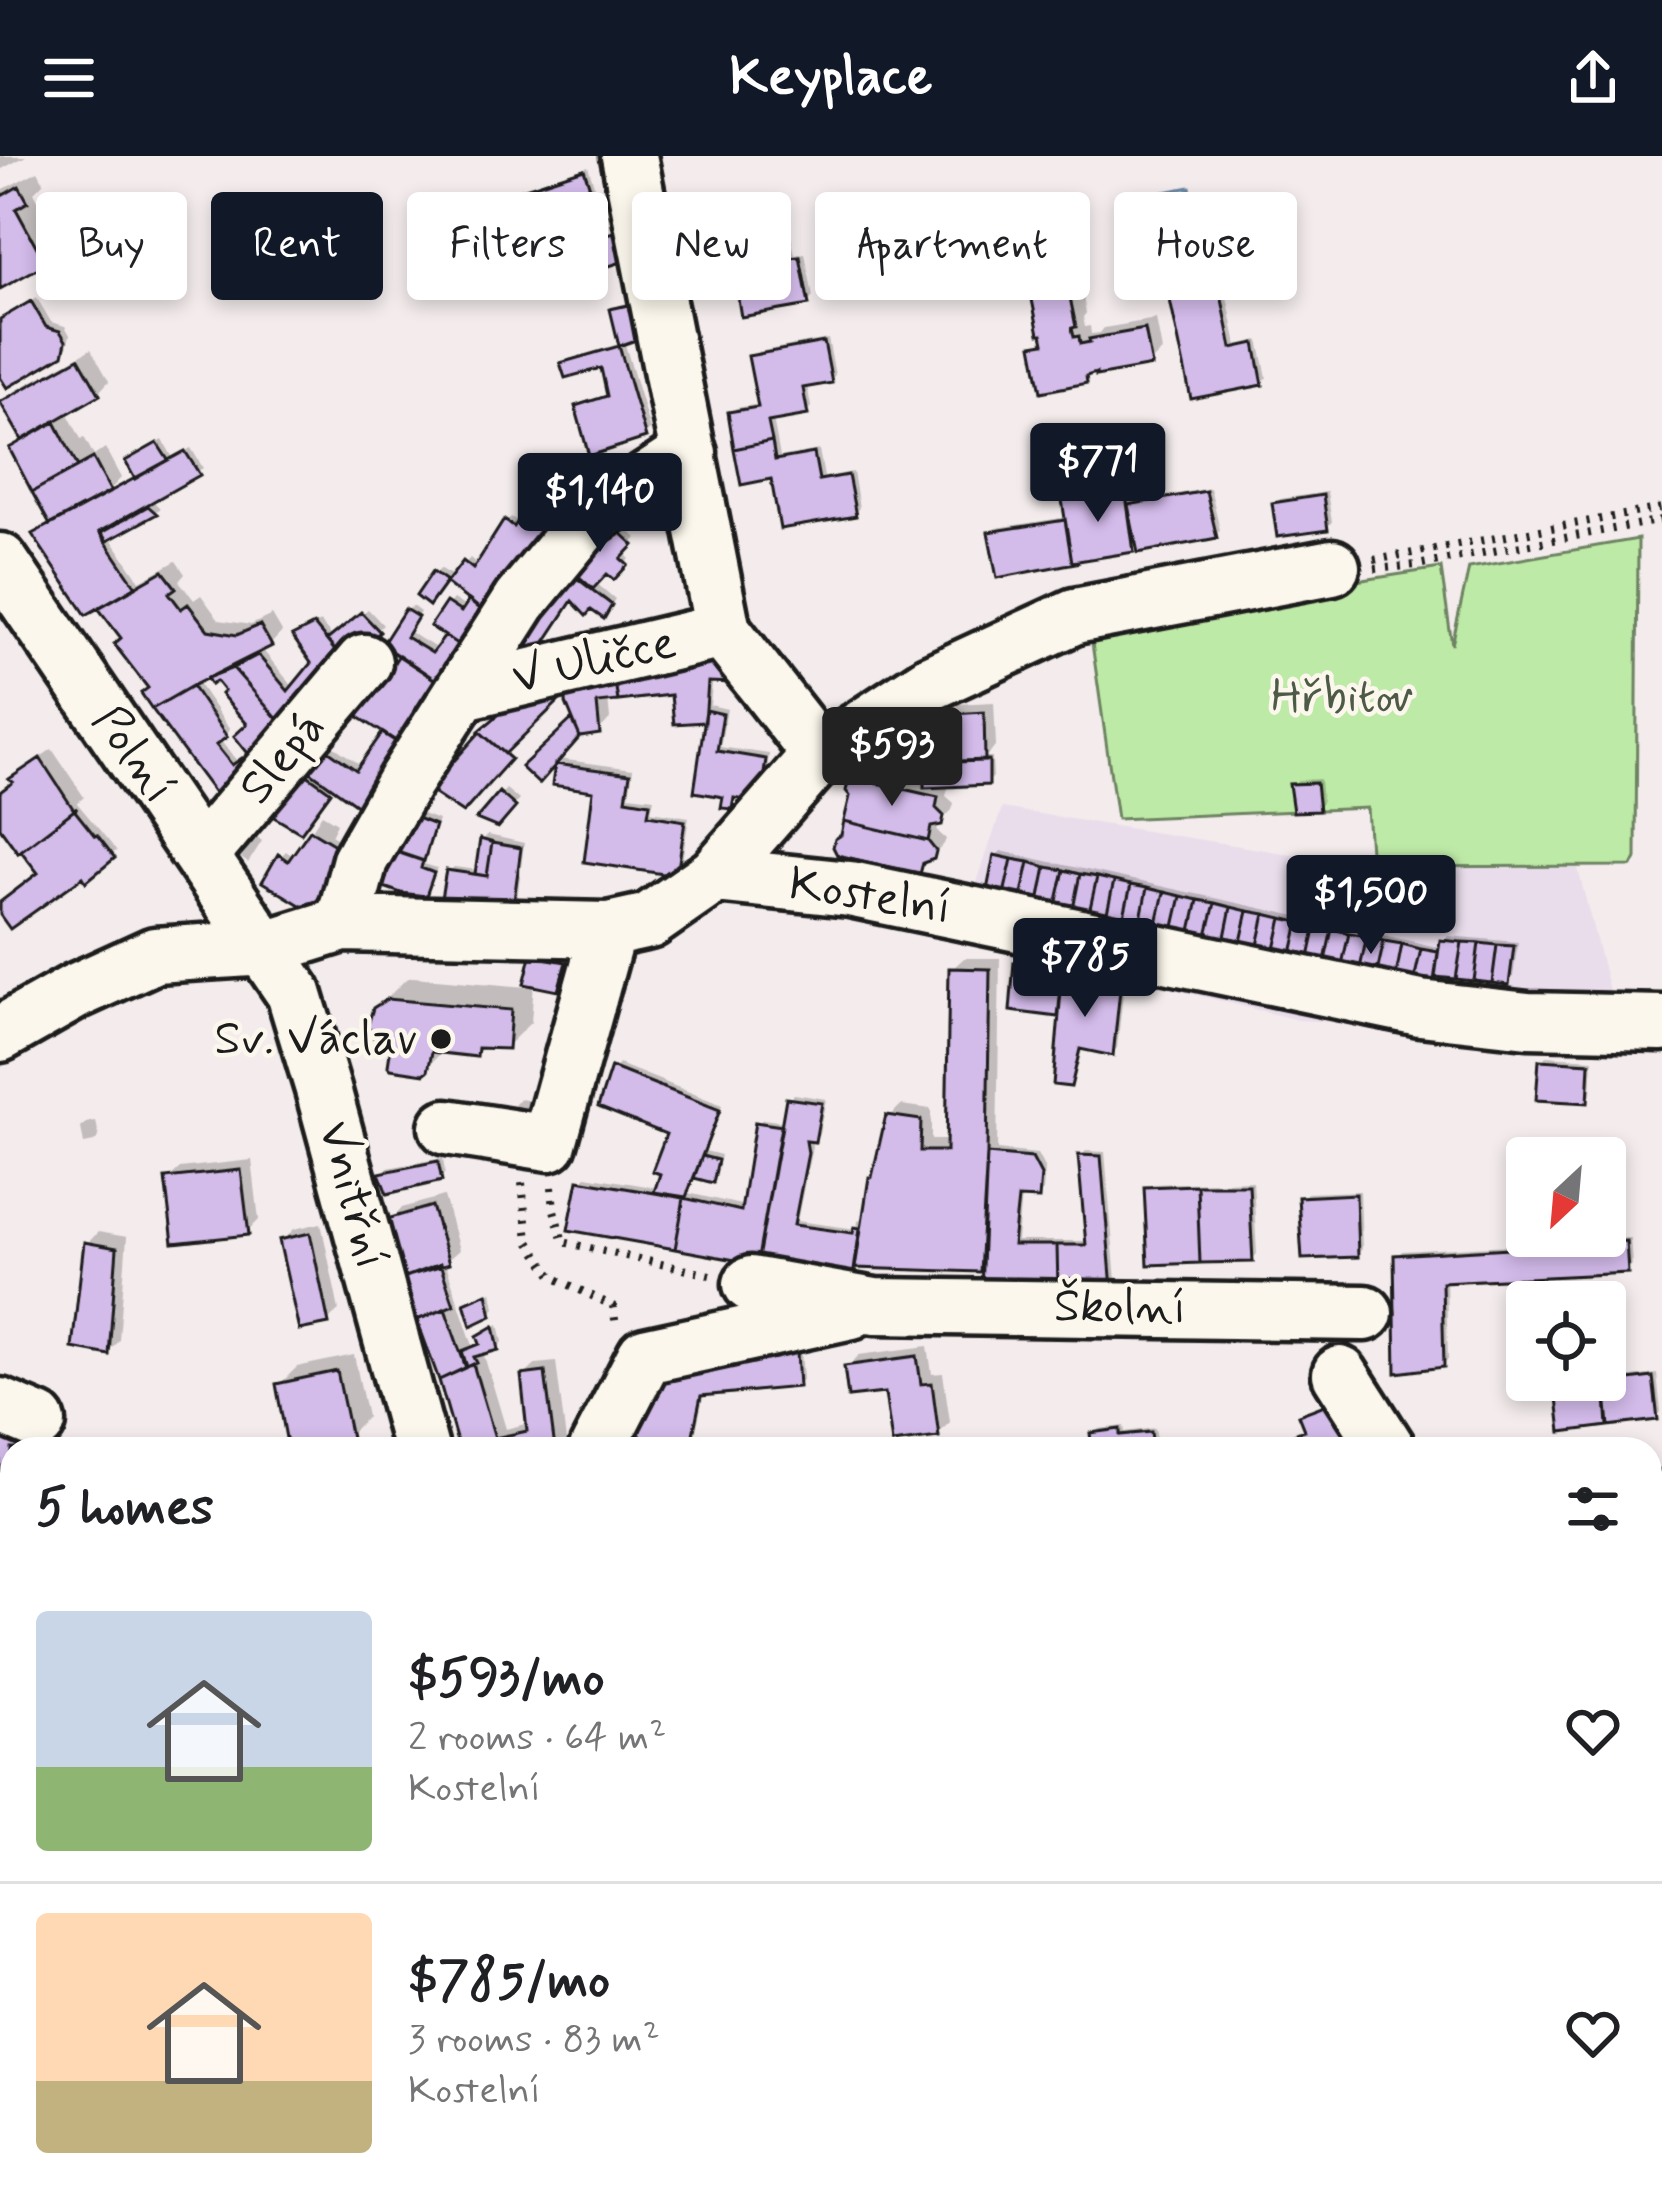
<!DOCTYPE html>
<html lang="en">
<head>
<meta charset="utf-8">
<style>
	body { margin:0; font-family:Mynerve,sans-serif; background:#f2f2f2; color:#202124; height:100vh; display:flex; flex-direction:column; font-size:45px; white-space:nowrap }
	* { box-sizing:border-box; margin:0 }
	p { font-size:39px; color:#757577 }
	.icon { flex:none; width:66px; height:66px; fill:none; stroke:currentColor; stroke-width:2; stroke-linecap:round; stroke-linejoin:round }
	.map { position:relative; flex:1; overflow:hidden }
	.sheet { position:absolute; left:0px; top:1281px; width:1662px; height:768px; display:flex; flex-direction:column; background:#fff; border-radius:36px 36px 0 0; box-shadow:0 6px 18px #0003 }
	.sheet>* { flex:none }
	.banner { position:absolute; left:36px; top:36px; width:1590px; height:108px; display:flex; gap:24px }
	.needle { width:78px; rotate:206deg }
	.fabs { position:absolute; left:1506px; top:981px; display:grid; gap:24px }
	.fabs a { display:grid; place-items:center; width:120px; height:120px; border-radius:12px; background:#fff; box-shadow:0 6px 18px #0003; font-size:60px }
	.price { position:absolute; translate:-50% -102px; padding:0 27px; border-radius:12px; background:#111827; color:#fff; font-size:39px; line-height:78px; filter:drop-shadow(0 3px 6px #0008) }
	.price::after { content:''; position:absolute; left:50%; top:72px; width:36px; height:27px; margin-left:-18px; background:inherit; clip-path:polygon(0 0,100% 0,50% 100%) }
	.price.current { background:#222; color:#fff }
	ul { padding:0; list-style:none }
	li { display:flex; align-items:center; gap:36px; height:300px; padding:0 36px }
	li+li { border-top:3px solid #e0e0e0 }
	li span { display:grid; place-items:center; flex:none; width:336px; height:240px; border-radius:12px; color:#555 }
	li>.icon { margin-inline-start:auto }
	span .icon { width:144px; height:144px; fill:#fffc; stroke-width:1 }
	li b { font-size:51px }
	h2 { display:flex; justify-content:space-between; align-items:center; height:144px; padding:0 36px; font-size:51px }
	.pill { padding:0 42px; border-radius:12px; background:#fff; box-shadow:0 6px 18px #0003; font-size:42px; line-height:108px }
	.pill.current { background:#111827; color:#fff }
	header { display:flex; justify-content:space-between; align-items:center; height:156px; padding:0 36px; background:#111827; color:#fff; font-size:54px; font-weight:700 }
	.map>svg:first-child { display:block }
	.built { fill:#e9ddeb }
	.green { fill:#beeaa7; stroke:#6d8362; stroke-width:3 }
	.water { fill:#a1cefc; stroke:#6c87a2; stroke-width:3 }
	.shadow { fill:#0003; fill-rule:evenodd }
	.building { fill:#d3bbea; stroke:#1c1c1c; stroke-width:3 }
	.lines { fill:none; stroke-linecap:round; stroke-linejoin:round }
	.minor-casing { stroke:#1c1c1c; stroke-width:63 }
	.path { stroke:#1c1c1c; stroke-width:8; stroke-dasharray:3 9; stroke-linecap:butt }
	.minor { stroke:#fbf7ec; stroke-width:54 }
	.poi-dot { fill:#1c1c1c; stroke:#fbf7ec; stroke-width:4.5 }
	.labels { text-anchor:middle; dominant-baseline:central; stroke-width:9; stroke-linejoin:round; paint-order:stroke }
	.street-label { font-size:48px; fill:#1c1c1c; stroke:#fbf7ec }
	.park-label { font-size:48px; fill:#4d5a46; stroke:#fbf7ec }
	.poi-label { font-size:48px; fill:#1c1c1c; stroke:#fbf7ec; text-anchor:end }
</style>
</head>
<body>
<header><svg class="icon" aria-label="menu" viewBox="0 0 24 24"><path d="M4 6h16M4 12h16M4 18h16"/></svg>Keyplace<svg class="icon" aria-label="share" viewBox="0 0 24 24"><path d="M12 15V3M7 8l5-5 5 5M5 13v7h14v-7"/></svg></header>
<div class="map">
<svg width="1662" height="2049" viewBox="0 0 1662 2049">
	<rect width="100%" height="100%" fill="#f3ebec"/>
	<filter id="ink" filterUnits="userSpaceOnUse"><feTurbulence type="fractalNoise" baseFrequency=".00833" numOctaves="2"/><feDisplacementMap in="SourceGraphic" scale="24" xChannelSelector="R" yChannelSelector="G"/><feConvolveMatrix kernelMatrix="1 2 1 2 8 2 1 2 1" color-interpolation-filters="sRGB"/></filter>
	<g filter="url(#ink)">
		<path class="built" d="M1002,652L1371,711L1577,709L1621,882L1298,864L959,780Z"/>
		<path class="green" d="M1638,383L1636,702L1632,710L1371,711L1367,652L1117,663L1089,466L1441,412L1452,489L1469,412Z
			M234,2037H484L483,2049H233Z"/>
		<path class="water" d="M1190,31L1201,90L1176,96L1164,36Z"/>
		<path class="shadow" d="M0,0H26L0,14Z
			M588,10L609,76L621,72L629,97L549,120L521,77L533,70L522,35L527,30Z
			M38,15L44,26L34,36L62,88L45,106L0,130V35Z
			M791,80L795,99L805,97L813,141L808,146L736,114L745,108L742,93L747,88Z
			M1076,102L1086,157L1083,161L1085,171L1090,170L1091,178L1100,177L1104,172L1156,163L1162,195L1150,207L1098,212L1086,224L1036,190L1046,180L1030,120L1042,108Z
			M1222,116L1237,189L1259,184L1267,221L1262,226L1171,131L1176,126Z
			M37,142L51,166L65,170L70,179L67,191L61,197L0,217V164Z
			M632,146L647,178L624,185L650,274L644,279L579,251L584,246L610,238L604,209L564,208L569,203L622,187L614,154L619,149Z
			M828,183L835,219L830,224L807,228L811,251L806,256L773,263L780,301L819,294L824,321L853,316L859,352L854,357L774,320L731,257L736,252L760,248L752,201L757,196Z
			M91,193L109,225L98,237L67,256L81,283L84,281L94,300L105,292L121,322L106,338L138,322L133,301L163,284L173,302L191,292L203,312L151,343L160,352L155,356L109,380L140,425L176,405L185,418L179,425L194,444L201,439L219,464L251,469L272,459L282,476L271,488L261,492L294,532L315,507L296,480L301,475L320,466L333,482L368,453L383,469L347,501L294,566L216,634L52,368L13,292L23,281L4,246L15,235ZM220,514L211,523L217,520L251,568L252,597L239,607L219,583L230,574L196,524Z
			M1136,322L1139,345L1210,332L1220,374L1215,379L1139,387L1133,394L1071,404L991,377L996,372L1068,361L1065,345L1077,333Z
			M1327,336L1332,366L1327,371L1275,348L1280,343Z
			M527,359L548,372L369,646L334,629L305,668L266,653L319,580L362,610L386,576L343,547L381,532L402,500L407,455L412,450L420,456L408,475L439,494L450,479L449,448L453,443L467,452L473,444L447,423L434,441L436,417L440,412L454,421L470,402L479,410L506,366L511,361L520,367Z
			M612,359L637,382L624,397L630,403L614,420L607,414L596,427L615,443L608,454L573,442L508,498Z
			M715,500L710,549L727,553L720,591L769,598L764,638L737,640L731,650L708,562L674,536L608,543L610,563L598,575L577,578L525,611L576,563L569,547Z
			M994,546L996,590L985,601H992L993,621L988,626L949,628L946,640L954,647L952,654L940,666L937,675L946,683L944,688L919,715L845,677L854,639L851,628L869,611L927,625L923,561L935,549Z
			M52,593L84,641L77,647L117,695L0,754V748L41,717L0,667V636L15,625L13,623L25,612Z
			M559,603L633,613L629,639L654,642L651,655L689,661L681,712L676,717L597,632L555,626Z
			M1320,623L1322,647L1317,652L1293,629L1298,624Z
			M506,633L519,644L498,668L481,662Z
			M412,654L438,664L424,708L437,712L431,731L425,737L382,727Z
			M322,658L337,667L331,679L350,691L315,747L281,700L286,695L294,701Z
			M488,679L524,687L517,744L512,749L449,716L454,711L478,714L483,684Z
			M256,680L262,685L248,707L241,702Z
			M1001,695L1442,792L1443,785L1448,780L1518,786L1513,821L1508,826L1438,819L1437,825L1432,830L996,700Z
			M538,797L569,802L562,827L557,832L534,827L531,866L507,890H484L476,898L444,894L423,915L394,888L381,848L406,823L413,821L527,831L533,802Z
			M964,802H1000L997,994L1037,998L1045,1013L1043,1035L1038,1040L1021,1039L1017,1085H1089L1081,1000L1086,995L1105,996L1116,1125L1111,1130L985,1107L979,1113L858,1109L856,1121L581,1025L586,1020L659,1032L670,976L614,913L619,908L722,949L705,995L721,999L717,1018L712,1023L696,1019L688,1037L745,1050L758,968L763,963L785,966L789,944L794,938L826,943L819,978L814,983L811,982L812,991L797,1065L857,1073L858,1065L863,1060L889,961L901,949L931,953V984H949L952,813Z
			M1022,803L1069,807L1125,820L1117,892L1112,897L1083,890L1075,922L1070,927L1062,858L1013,852L1017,808Z
			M1547,900L1593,903L1591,939L1586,944L1542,905Z
			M520,943L532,945L530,958L513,959L515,948Z
			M96,965L99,981L94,986L84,988L81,972L86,967Z
			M443,1002L445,1017L440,1022L382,1017L387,1012Z
			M252,1004L259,1064L247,1076L168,1023L180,1012Z
			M1253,1025L1257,1098L1252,1103L1147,1033L1152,1028Z
			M1360,1035L1362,1093L1357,1098L1302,1042L1307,1037Z
			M444,1040L459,1094L445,1106L473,1190L482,1186L485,1176L499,1168L503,1186L498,1191L483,1196L506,1273L529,1267L524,1220L536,1208L556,1206L567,1293H462L442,1224L406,1122L408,1120L391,1064L402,1052Z
			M321,1067L339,1154L328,1165L283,1085L294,1073Z
			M98,1076L127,1081L119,1184L108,1196L87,1088Z
			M1630,1082L1632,1109L1627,1114L1446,1122L1448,1203L1443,1208L1397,1100L1402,1095Z
			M492,1135L495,1152L490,1158L467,1148L473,1142Z
			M928,1190L932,1218L943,1217L950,1266L938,1278L887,1233L848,1211L859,1199Z
			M801,1193L803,1223L797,1228L704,1237L692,1293H639L657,1211Z
			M354,1199L367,1261L349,1279L279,1229L297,1211Z
			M1657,1218L1661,1256L1656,1262L1559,1234L1564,1229Z
			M1124,1270L1125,1276L1155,1272L1158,1290L1155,1293H1095L1094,1278L1099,1273Z
			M2,1470L12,1473V1553L2,1551L0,1559V1472Z
			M1661,1544L1662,1583L1657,1588H1662V1667L1650,1668V1545Z
			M1650,1716L1662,1720V1842L1650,1835Z
			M962,2037H999L1000,2049H957L956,2043Z
			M1515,2037H1581L1586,2049H1488Z"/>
		<path class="building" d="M584,13L605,79L616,75L625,105L549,129L547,124L534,128L518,76L531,72L519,34Z
			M19,30L28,46L16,53L46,108L0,133V41Z
			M787,83L790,102L800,101L809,149L741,161L733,113L742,111L739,92Z
			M1064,112L1076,171L1072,172L1074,181L1079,180L1080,188L1090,186L1089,183L1145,173L1152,210L1096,220V217L1086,220L1087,227L1041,236L1032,189L1044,187L1042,178H1039L1027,119Z
			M1217,119L1232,192L1255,187L1263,229L1191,243L1167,130Z
			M31,145L46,171L60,175L66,185L63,199L7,232L0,221V163Z
			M628,149L636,184L619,190L610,153Z
			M824,186L832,227L803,232L808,259L768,266L772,285L734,293L728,256L758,251L748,200Z
			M619,190L646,282L589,300L575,250L607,240L601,212L565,222L560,207Z
			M79,202L100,239L22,284L0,246Z
			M55,266L78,311L32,336L9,292Z
			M772,285L775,304L814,297L819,324L848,319L856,360L780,373L771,323L741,329L734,293Z
			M157,287L168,304L135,323L125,305Z
			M185,295L200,319L99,376L136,431L86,459L32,378Z
			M93,302L111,336L50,369L32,336Z
			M1125,332L1134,396L1072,406L1062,344Z
			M1206,335L1217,382L1138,397L1128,349Z
			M1323,339L1328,374L1277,381L1272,347Z
			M148,350L157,358L107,385L101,377Z
			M520,362L546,378L492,463L446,427L463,405L473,413L504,364L514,371Z
			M605,362L634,389L621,403L628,409L614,424L607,418L593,433L564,407Z
			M1065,364L1072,406L1075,407L997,422L988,376Z
			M561,410L612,449L604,463L591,454L586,460L572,445L527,513L504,499Z
			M163,415L176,432L169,437L181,453L188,448L208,474L237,479L260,469L272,490L192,530L152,553L141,537L148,532L114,488L121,482L98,452Z
			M433,415L447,425L429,450L416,440Z
			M469,444L492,463L469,496L430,470L446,446L461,456Z
			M405,453L418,461L406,481L432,497L445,480L469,496L446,531L382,489Z
			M361,456L380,476L345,507L327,484Z
			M314,469L345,507L287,574L233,512L258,499L288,535L311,507L292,480Z
			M399,499L446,531L407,592L338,548L375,535Z
			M709,505L717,506L736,527L708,526L705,566L674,568L671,539L618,545L613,513Z
			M233,512L287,574L255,606L234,580L247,568L221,538L224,535L216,525L211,529L207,522Z
			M613,512L618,545L597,547L600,578L580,581L566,547L568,521Z
			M539,525L561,543L505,598L479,575Z
			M192,530L227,581L216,589L232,609L242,602L250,611L215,638L152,553Z
			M706,554L723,558L717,595L766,603L760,647L734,642L732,653L721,652L723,641L694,636Z
			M984,556L985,605L920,607V560Z
			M572,563L580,581L539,628L521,611Z
			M480,576L511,603L463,657L428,634Z
			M382,577L406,592L365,655L295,605L312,583L356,614Z
			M40,602L74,654L77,652L18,697L0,672V636L13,626L9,623Z
			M989,604V629L924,632V606Z
			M292,608L331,636L301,677L262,654Z
			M555,608L630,618L626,643L650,647L648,659L685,665L677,720L584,706L593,635L552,629Z
			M855,622L938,641L936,652L944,660L942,669L931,671L928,685L844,665L850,640L846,635L848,627Z
			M1316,627L1319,655L1293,656L1289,628Z
			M499,636L516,651L498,672L476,663Z
			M77,652L75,655L95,680L97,679L115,702L86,726L83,721L10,773L0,759V746L38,717L21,695L18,697Z
			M404,657L435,669L424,705L391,694Z
			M844,665L928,685L936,695L934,703L923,707L920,718L837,699L833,691L835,683L841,679Z
			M310,674L348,697L310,755L262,726L278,698L288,705Z
			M480,683L494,687H492L487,720L475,718Z
			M492,687L521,692L513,752L441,742L446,714L487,720Z
			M391,694L423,705L421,712L434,717L426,740L401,737L378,729Z
			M994,699L1012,703L1004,738L987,734Z
			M1012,703L1029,706L1021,742L1004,738Z
			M1029,706L1046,711L1039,746L1021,742Z
			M1046,711L1064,714L1056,749L1039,746Z
			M1064,714L1080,718L1073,753L1056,749Z
			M1080,718L1097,721L1089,757L1073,753Z
			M1097,721L1114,725L1106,761L1089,757Z
			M1114,725L1131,729L1123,764L1106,761Z
			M1131,729L1147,732L1140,768L1123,764Z
			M1147,732L1164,736L1156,772L1140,768Z
			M1164,736L1181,740L1173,775L1156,772Z
			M1181,740L1198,744L1190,779L1173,775Z
			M1198,744L1215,747L1206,783L1190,779Z
			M1215,747L1231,751L1224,786L1206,783Z
			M1231,751L1248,755L1240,790L1224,786Z
			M1248,755L1265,758L1257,794L1240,790Z
			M1265,758L1282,762L1274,798L1257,794Z
			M1282,762L1299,766L1291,802L1274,798Z
			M1299,766L1316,769L1308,806L1291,802Z
			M1316,769L1332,773L1324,809L1308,806Z
			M1332,773L1349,777L1341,813L1324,809Z
			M1349,777L1367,780L1359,817L1341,813Z
			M1367,780L1384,785L1376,821L1359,817Z
			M1440,784L1462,786L1456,823L1435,821Z
			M1384,785L1402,788L1395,825L1376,821Z
			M1462,786L1479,787L1474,825L1456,823Z
			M1479,787L1497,789L1492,827L1474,825Z
			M1402,788L1421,793L1413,829L1395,825Z
			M1497,789L1514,790L1509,829L1492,827Z
			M1421,793L1438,796L1433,833L1413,829Z
			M531,800L566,806L558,835L524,828Z
			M1014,806L1063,811L1058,861L1010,855Z
			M1063,811L1121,824L1113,900L1080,893L1071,931L1053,929Z
			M949,812L990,813L987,998L980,1116L855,1112L869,1021H872L886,959L921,964L920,995H946Z
			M387,843L511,854L508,893L478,892L477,901L432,896L428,915L424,918L391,913L388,910L391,890H381L376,886L368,869L373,852Z
			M1539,904L1590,907L1588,947L1536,944Z
			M611,911L720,954L686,1041L654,1036L660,1018L652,1015L666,978L598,951Z
			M786,942L822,947L815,986L806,985L808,997L794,1069L853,1077L854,1071L860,1072L852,1129L757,1108Z
			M755,966L782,970L757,1108L675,1093L684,1042L741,1055Z
			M987,998L1032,1002L1041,1019L1039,1043L1018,1042L1013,1089H1057L1058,1133H981Z
			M1078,999L1101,1000L1112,1133H1058L1057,1089H1086Z
			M702,1000L718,1004L713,1027L694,1022Z
			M438,1005L442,1025L387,1038L379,1017Z
			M241,1014L249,1079L173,1087L165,1022Z
			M578,1024L684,1042L675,1093L568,1074Z
			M1197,1029L1200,1107L1148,1109L1144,1031Z
			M1197,1029H1249L1253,1106L1200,1107Z
			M1356,1038L1358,1101L1302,1103L1298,1041Z
			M432,1050L449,1108L405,1121L387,1063Z
			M310,1077L329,1168L299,1174L279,1084Z
			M1626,1085L1628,1117L1442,1126L1444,1211L1396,1217L1394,1099Z
			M84,1086L117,1092L109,1199L72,1192Z
			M440,1108L454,1149L417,1164L403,1122Z
			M487,1137L492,1160L471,1170L464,1147Z
			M445,1153L466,1212L439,1224L417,1164Z
			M494,1170L499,1194L474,1201L477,1207L467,1211L462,1195L480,1188L477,1180Z
			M797,1196L799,1231L701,1240L690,1293H636L655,1209Z
			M917,1200L921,1228L932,1227L939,1281L892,1287L885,1237L848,1241L844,1210Z
			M473,1208L495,1282L527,1275L521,1219L545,1216L555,1293H459L439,1224Z
			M337,1215L351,1282L288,1293L276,1228Z
			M1653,1221L1658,1264L1608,1270L1605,1227Z
			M1605,1226L1609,1270L1561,1276L1556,1233Z
			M1343,1242L1364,1293H1294L1289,1280L1304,1274L1298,1259Z
			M0,1271L35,1284L34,1293H12V1330L0,1327Z
			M1120,1273V1279L1151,1276L1153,1293H1092L1090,1277Z
			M0,1484L12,1488V1504L4,1531L0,1530Z
			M12,1504V1556L0,1554V1530L4,1531Z
			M1662,1598V1670L1650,1671V1599Z
			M1650,1731L1662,1734V1792L1658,1804L1662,1806V1846L1650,1838Z
			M12,1907V1966H0V1908Z
			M531,2037H565L564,2049H531Z
			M604,2037H668V2049H604Z
			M728,2037H759V2049H728Z
			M900,2037H934L935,2049H901Z
			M1525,2037H1565L1570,2049H1516L1513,2042Z"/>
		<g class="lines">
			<g class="minor-casing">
				<path id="minor" d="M629,0L723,475L820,599
					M0,405L294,837L323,933L421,1293
					M464,536L723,475
					M202,698L364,506
					M715,719L850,733L1420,852L1528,864L1662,867
					M343,768L360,704L405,625L520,445L587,364L689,297
					M0,878L76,835L155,799L266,792L343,768L608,774L649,765L715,719L820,599L930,527L1075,460L1332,411
					M447,971L549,987L608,774
					M751,1128L875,1150L1365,1157
					M1340,1218L1388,1293
					M0,1250L38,1266
					M597,1293L645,1200L851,1155
					M1650,1346L1662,1343
					M0,1857L7,1874
					M499,2049L500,2037"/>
			</g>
			<path class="path" d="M1374,404L1662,352
				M1375,413L1417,409L1662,364
				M522,1027L528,1084L553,1121L613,1150L616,1170
				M552,1031L554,1054L563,1086L710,1119
				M328,2037L333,2049
				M401,2049L407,2037"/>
			<use href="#minor" class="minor"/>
		</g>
	</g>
	<circle class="poi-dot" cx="441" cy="883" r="12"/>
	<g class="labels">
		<g class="street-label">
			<text transform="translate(594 505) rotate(-13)">V Uličce</text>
			<text transform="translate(133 599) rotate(55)">Polní</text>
			<text transform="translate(283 602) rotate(-50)">Slepá</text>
			<text transform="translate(870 741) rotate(9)">Kostelní</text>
			<text transform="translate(352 1039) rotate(75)">Vnitřní</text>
			<text transform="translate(1120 1152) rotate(1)">Školní</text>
		</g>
		<g class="park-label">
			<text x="1342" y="541">Hřbitov</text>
		</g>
		<g class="poi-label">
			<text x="417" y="883">Sv. Václav</text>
		</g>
	</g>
</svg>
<div class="fabs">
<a><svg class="needle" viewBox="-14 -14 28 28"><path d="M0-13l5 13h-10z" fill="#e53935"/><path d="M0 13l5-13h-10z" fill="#757577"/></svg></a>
<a><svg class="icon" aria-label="locate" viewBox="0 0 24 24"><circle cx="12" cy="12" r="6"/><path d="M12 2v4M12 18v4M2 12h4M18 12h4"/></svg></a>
</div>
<b class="price" style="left:1098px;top:369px">$771</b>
<b class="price" style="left:600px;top:399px">$1,140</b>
<b class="price current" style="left:892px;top:653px">$593</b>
<b class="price" style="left:1371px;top:801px">$1,500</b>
<b class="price" style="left:1085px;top:864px">$785</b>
<div class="banner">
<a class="pill">Buy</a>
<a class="pill current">Rent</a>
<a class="pill">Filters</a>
<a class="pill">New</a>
<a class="pill">Apartment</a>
<a class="pill">House</a>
</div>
<section class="sheet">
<h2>5 homes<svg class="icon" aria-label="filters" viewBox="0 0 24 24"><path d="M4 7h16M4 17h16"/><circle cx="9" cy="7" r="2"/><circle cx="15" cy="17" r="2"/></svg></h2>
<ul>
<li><span style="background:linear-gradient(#c9d6e8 65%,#8fb573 0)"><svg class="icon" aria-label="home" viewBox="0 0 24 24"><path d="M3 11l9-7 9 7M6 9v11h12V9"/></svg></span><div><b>$593/mo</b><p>2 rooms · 64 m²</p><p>Kostelní</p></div><svg class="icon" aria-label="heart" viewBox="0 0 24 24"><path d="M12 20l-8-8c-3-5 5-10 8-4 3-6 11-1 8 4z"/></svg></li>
<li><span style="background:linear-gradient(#ffd9b3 70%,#c2b280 0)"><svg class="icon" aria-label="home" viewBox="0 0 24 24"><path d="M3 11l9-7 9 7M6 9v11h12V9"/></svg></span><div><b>$785/mo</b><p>3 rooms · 83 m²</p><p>Kostelní</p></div><svg class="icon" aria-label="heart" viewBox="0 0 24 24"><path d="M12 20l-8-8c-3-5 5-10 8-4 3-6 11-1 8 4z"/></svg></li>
</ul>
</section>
</div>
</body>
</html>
